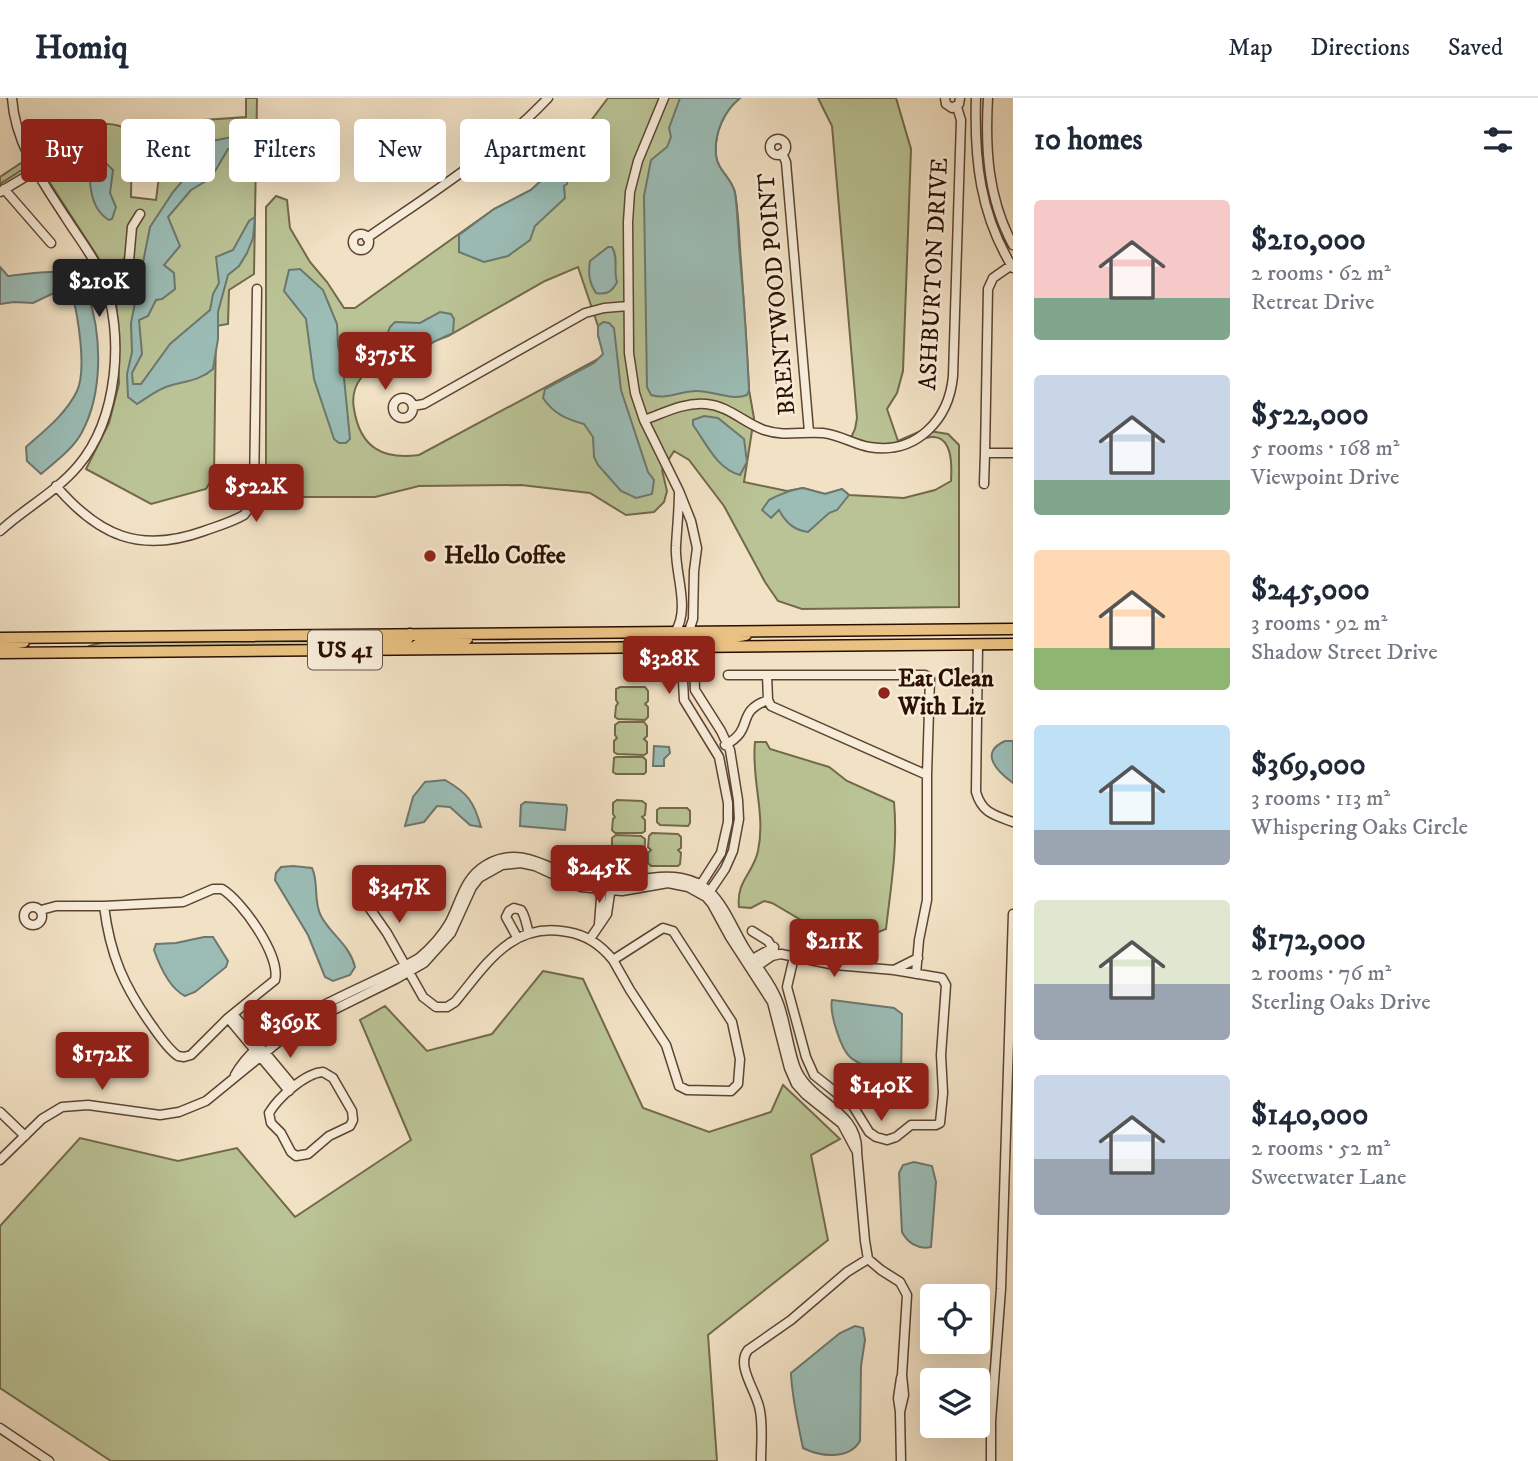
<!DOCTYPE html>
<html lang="en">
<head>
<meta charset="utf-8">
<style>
	body { margin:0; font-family:"IM FELL DW Pica",serif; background:#f2f2f3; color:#1f2937; height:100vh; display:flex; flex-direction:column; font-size:26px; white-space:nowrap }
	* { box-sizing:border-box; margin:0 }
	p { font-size:23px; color:#747a83 }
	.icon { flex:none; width:38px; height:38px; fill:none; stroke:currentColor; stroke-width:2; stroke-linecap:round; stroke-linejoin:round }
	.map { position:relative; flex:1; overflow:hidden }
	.details { display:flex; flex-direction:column; background:#fff; width:525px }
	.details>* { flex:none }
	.banner { position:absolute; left:21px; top:21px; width:665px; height:63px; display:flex; gap:14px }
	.buttons { position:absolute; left:920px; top:1186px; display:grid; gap:14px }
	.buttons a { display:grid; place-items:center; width:70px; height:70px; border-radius:7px; background:#fff; box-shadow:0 7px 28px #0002; font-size:35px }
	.price { position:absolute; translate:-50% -60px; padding:0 16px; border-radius:7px; background:#8f2418; color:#fff; font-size:23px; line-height:46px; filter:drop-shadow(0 2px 4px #0008) }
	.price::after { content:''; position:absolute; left:50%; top:42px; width:21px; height:16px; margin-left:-10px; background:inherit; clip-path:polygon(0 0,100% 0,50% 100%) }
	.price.current { background:#222; color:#fff }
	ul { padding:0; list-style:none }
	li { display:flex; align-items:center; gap:21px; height:175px; padding:0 21px }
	li span { display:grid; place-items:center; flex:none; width:196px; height:140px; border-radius:7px; color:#555 }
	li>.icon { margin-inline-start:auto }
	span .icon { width:84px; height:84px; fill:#fffc; stroke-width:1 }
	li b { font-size:30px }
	h2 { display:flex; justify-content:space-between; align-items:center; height:84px; padding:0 21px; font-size:30px }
	.chip { padding:0 24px; border-radius:7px; background:#fff; box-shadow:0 7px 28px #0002; font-size:24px; line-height:63px }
	.chip.current { background:#8f2418; color:#fff }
	header { display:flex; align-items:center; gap:42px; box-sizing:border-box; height:98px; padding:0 35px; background:#fff; border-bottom:2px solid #e0e1e3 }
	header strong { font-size:33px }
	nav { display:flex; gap:38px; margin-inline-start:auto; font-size:24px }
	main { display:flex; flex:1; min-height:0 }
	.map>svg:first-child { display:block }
	.green { fill:#bac395; stroke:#72694b; stroke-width:2; fill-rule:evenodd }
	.water { fill:#9bbdb6; stroke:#6e776e; stroke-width:2 }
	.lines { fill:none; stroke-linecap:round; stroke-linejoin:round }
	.minor-casing { stroke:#5d4432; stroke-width:11 }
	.major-casing { stroke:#2b0f01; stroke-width:13 }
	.minor { stroke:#f7ecd9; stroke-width:8 }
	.major { stroke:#e9c182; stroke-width:10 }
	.poi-dot { fill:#8f2418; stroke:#f7ecd9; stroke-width:2.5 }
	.labels { text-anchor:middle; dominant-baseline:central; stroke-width:5; stroke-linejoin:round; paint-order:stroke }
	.shield { fill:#f7ecd9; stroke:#685142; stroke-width:2 }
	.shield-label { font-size:23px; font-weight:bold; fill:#2b0f01 }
	.street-label { font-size:24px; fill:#2b0f01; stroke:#f7ecd9 }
	.poi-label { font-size:24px; font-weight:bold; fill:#2b0f01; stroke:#f7ecd9; text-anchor:start }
</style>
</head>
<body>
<header>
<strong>Homiq</strong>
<nav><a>Map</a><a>Directions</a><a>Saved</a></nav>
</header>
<main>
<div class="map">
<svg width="1013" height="1363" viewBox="0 0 1013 1363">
	<rect width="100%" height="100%" fill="#f2e2c5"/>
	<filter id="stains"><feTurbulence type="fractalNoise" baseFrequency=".00286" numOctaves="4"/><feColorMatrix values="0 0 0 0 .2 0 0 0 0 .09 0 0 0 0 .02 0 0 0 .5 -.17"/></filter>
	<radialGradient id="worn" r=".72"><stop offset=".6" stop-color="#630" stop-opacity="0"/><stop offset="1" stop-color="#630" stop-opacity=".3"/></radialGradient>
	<path class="green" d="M246,0H257L254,176L229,192L228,226L216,228L214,378L206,391L151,406L86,371L109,325L119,286L116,197L99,161L39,68L25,70L0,86V79L21,65L40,64L46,71L77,52C84,26 106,20 129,32L132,41L131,99L156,102L164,38L189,23L246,19Z
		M608,0H740C724,13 714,35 716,57C717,72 732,80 735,95C739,117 739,141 741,164C744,207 747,250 749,292L754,320L744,384L787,393L803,390L825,396L842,391L849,397L904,400L935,392L951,383C952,367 953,333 926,340C916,342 908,351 897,353C881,356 863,351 848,346L855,331L857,320L832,28L818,0H896L911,51L903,273L897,295L887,311L898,343L923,332L948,336L959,347V509L802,511L778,503L765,484L724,408L689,362L674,353L662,372L667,393L664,404L654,414L626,417L590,395L521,387L419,388L375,399H277L266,391V109L276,98L287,102L290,130L310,164L327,184L344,210H355L494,111L531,92L556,69ZM578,169L598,228V237L604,256L600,260L419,357C382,362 360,349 354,311C352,300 354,289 361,280C377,261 399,262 420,254C425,252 428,247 432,244C437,242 443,240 448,238L545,183Z
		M319,542L306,548L89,550V548L104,544Z
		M620,589H645L648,593V603L645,606L648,609V619L645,622L618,621L615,619L616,608L618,605L616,602V591Z
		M619,624H644L647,628V638L644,641L647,644V655L644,657L617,656L614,654V643L617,640L615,637V627Z
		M755,644H766L770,651L829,669L847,683L894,704C898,749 891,787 886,831L866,839L808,826L772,805L764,803L751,810L739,809C736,783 753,776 758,753C766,716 751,681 755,644Z
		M616,659H643L646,662V674L644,676H616L613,674L614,660Z
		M617,702L642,703L646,706L645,717L642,719L645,722V733L642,735H615L612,732L613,721L615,719L613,716V705Z
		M660,710H687L690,713V725L688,728L660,727L657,724V712Z
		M652,735L678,736L681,739V750L678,752L681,755L680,766L678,768H651L648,765V755L651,752L648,749L649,738Z
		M616,737L641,738L645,741L644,768L641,770H615L612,767V740Z
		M543,873L583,881L643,1010L709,1034L771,1014L783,987L840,1041L811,1057L828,1142L708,1237L717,1363H111L0,1290V1128L80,1040L178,1063L237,1050L295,1119L411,1042L360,922L385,908L427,953L492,936Z"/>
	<path class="water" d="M680,0H740C724,13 714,35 716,57C717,72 732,80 735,95C738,115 738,138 740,159C744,203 747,248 749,292L747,297C731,303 714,293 696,293C681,293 666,302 651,297L647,289L644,98L651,62L667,49L671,39L669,30Z
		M237,38L247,45L244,51H228L211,80L191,92L168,119L180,148L164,167L174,175L175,191L162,201L156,202L148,218L139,222L142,256L132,275L133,286H141L170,246L210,212L213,196L219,185L216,159L233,152L249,123L255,119L253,140L247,155L239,168L228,177L218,214V241L213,271C201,282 187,283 172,287C159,290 148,299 137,306L128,299L127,276L132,254L131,225L150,129L173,94L200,62L204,56L202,45Z
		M92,57L102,61L113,72L110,95L116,109L112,121L109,122C88,110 88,78 92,57Z
		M556,69C565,73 568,76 567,86L564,88L565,100L535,128L530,142L508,158L484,164L459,154V137L494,111L531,92Z
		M608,149H612C619,161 613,172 617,184C612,194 606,197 596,195C589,184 588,176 590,163Z
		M0,169L8,178C26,176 67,168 82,182C85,186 86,192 88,197C102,237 103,295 82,334C74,350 55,364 41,376L27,363L26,349C44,333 66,316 77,293C87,272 78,218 72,196L60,192L33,205L14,204L0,206Z
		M300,171L323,192L337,226L338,247L343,270L350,341L346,345H339L334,341L314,281L306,221L284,193L289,172Z
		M440,214L451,216L454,221L453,235L433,244L423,254L395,259C388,251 385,239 390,229L395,224L420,225Z
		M603,224L609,225L614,230L621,292L648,374L654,382L652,396L636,400L621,393L598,367L594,359L593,339L584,326C566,321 554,316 543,300L545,291L594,265L603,256L598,237V228Z
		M704,318L718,320L744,341L747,364L740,377C717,371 706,345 693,327V322Z
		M803,390L825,396L842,391L849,397L837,412L829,415L808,434C794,432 786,425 779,412L771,420L762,412L769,402C780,396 791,392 803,390Z
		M1005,643H1013V685C998,674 978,655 1005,643Z
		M654,648L669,649L670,655L664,661V668H653Z
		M445,682C468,695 474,704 481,729L470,727L450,709L437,708L424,724L405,728L413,699L425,684Z
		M525,704L566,707L567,710L565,732L520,728L521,707Z
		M293,768L312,770C319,784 313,803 321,818C331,837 350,847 355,869L350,877L333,883L325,879L308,837L275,782L276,775L281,769Z
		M204,839H213L228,863L226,869L195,894L185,898C169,890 160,869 154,852L156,846L176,845Z
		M832,902L894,910L902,916L901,982L895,991L887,993C880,984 873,975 865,968C860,965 854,963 850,959C841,951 829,915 832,902Z
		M914,1064L932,1068L936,1084L931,1149C918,1152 907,1144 902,1134L899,1075L903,1067Z
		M855,1228L863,1230L865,1242L861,1268L860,1343C849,1362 821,1359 803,1350C798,1326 792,1300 791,1275L840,1235Z"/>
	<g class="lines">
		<g class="minor-casing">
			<path id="minor" d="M664,0L638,63L630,94L628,124L629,255L635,295L644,322L679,393
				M945,0L946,6L952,10L959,6L960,0
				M976,0C974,61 980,117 1013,170
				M988,0C985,51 988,101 1013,147
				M770 49a8 8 0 1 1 16 0a8 8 0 1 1-16 0Z
				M782,55L786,64L809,334
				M4,91L51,145
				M0,94L35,73
				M353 144a8 8 0 1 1 16 0a8 8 0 1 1-16 0Z
				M367,140C430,96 495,56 548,0
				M1013,166L993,180L988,191L985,355H1013
				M104,182L129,163L132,129L140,116
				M393 310a10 10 0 1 1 20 0a10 10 0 1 1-20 0Z
				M413,308L424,306L585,215L604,210L628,208
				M644,322C664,315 684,304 706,306C729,308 744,325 764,332C785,339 803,333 823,335C840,337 853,346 869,349C916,357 949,322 953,278L961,22L957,9
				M984,386L985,355
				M56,388C99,438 140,456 204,433C218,428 232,424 244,417L250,409L254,392L257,191
				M0,433C25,410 56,394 78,368C118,321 125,236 103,180C94,159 78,139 66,120C42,83 15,46 12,0
				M675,534C691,511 674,473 676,448C677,430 679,412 679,393L691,423L697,450L694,473L693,521L689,533
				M978,547L976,694C982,715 994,717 1013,724
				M690,549L694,564L695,592L721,633L730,652L738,702L739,721L733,753L725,771L708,796
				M690,549L682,564L684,602L719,659L728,705V724L721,755L698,791
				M728,577H925L930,580L927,677V802L919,842L916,876
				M767,577L768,602L771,608L927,677
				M725,647C756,631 734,614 768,602
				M401 794a9 9 0 1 1 18 0a9 9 0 1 1-18 0Z
				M401,790C390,785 375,784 367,794L366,805L387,835L423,899L436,909H447L455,904C486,867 511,823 568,834C586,837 601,847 613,862
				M24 818a9 9 0 1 1 18 0a9 9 0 1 1-18 0Z
				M41,812L56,808H104L183,804L213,791H222C242,803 281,858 275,882L228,920L191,957L184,959L178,958C168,951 160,939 153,929C124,889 110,857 104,808
				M599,826L602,787
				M663,830L673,833L732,924L740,961L738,986L731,993L687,992L679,988L666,947L630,892L613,862Z
				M752,833L768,843L776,856
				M517,839L506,819L509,813L514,810L521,812C526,819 526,827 529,835
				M590,841L607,816L611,789
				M749,863L774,849
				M753,871L772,858L781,856L835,867L894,872L942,880L946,887L941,957L943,995L940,1025L936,1027H911L896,1039L887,1042L876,1039L869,1034L853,1008L814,977L806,959L787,889L794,859
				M894,872L918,860
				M233,916L293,988
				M228,920L289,993
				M323,974L333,980L352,1013L353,1022L350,1028L329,1038L308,1056L296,1058L291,1054L281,1035L271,1025L269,1015C278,1000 305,975 323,974Z
				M0,1014L25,1038
				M857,1054L865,1143L868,1161
				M0,1062L42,1021L62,1009L88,1007L160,1017L179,1014L206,1003L293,932L396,881L424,865L451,835L472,789L479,780L502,767L521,765L535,768L581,789L622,793L668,785L688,789L706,799L712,806L730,839L772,904L789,970L796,986L806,997L842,1026L857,1054C859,1011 808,1005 795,968C788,948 786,926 779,906C772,886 757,869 746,852C734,833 725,808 709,793C701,785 691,782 681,780C649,774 621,792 586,783C551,774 523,745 486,767C464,780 461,803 450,824C442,838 431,850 419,860C365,892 265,922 235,977
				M901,1280L898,1300L900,1314L901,1363
				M0,1330L49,1363
				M761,1363C761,1347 763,1329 760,1313C758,1295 735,1268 748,1252L791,1222L847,1174L868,1161L881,1172L900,1184L907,1197L902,1277L904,1297L900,1314
				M991,1363V1323L1001,1191L1013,816"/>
		</g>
		<g class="major-casing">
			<path id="major" d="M0,540L1013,531
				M638,544L674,541L687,534
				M0,547L24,544
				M693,547C707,538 730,541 746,537
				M338,548L351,545L400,544L407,542L410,536
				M411,551L420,545L467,541
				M0,555L1013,546"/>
		</g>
		<use href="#minor" class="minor"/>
		<use href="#major" class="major"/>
	</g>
	<g class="poi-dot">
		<circle cx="430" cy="458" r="7"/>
		<circle cx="884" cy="595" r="7"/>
	</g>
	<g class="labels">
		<rect class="shield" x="308" y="532.5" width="74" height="39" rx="5"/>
		<g class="shield-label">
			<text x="345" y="552">US 41</text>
		</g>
		<g class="street-label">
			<text transform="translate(934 176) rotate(-87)">ASHBURTON DRIVE</text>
			<text transform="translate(777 196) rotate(-95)">BRENTWOOD POINT</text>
		</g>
		<g class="poi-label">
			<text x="444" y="458">Hello Coffee</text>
			<text x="898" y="581">Eat Clean<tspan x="898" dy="28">With Liz</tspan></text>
		</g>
	</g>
	<rect width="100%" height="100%" filter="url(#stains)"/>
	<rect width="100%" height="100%" fill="url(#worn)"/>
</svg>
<div class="buttons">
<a><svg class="icon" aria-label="locate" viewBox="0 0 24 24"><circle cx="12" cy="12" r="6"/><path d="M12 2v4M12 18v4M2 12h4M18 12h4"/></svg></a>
<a><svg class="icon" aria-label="layers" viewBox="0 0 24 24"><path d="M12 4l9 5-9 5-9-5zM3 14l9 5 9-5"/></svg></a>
</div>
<b class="price current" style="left:99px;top:221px">$210K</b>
<b class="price" style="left:385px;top:294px">$375K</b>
<b class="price" style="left:256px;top:426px">$522K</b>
<b class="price" style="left:669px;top:598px">$328K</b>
<b class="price" style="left:599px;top:807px">$245K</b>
<b class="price" style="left:399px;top:827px">$347K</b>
<b class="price" style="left:834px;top:881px">$211K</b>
<b class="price" style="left:290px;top:962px">$369K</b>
<b class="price" style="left:102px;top:994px">$172K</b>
<b class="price" style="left:881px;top:1025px">$140K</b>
<div class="banner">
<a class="chip current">Buy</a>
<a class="chip">Rent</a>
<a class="chip">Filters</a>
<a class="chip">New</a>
<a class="chip">Apartment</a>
</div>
</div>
<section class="details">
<h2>10 homes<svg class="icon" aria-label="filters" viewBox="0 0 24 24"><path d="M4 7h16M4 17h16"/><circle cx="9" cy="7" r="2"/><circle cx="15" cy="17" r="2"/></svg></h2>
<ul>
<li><span style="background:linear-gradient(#f6c9c9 70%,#7fa58c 0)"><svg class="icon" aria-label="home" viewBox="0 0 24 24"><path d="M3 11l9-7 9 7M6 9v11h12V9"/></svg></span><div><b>$210,000</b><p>2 rooms · 62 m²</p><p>Retreat Drive</p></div></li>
<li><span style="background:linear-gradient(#c9d6e8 75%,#7fa58c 0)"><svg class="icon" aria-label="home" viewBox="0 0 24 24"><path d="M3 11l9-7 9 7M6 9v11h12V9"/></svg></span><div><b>$522,000</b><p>5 rooms · 168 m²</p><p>Viewpoint Drive</p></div></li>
<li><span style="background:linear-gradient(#ffd9b3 70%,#8fb573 0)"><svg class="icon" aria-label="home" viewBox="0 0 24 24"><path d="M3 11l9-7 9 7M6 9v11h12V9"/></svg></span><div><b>$245,000</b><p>3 rooms · 92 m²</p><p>Shadow Street Drive</p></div></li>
<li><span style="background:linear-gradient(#bfe0f5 75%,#9aa5b1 0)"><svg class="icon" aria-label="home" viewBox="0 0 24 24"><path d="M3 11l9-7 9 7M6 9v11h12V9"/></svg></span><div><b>$369,000</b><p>3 rooms · 113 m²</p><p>Whispering Oaks Circle</p></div></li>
<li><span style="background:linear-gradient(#dfe7d0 60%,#9aa5b1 0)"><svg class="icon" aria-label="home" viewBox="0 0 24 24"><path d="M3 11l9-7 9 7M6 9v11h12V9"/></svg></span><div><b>$172,000</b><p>2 rooms · 76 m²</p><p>Sterling Oaks Drive</p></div></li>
<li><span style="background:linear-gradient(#c9d6e8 60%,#9aa5b1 0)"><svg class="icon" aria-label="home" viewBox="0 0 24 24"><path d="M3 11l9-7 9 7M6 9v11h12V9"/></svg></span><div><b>$140,000</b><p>2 rooms · 52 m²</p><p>Sweetwater Lane</p></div></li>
</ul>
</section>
</main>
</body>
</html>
